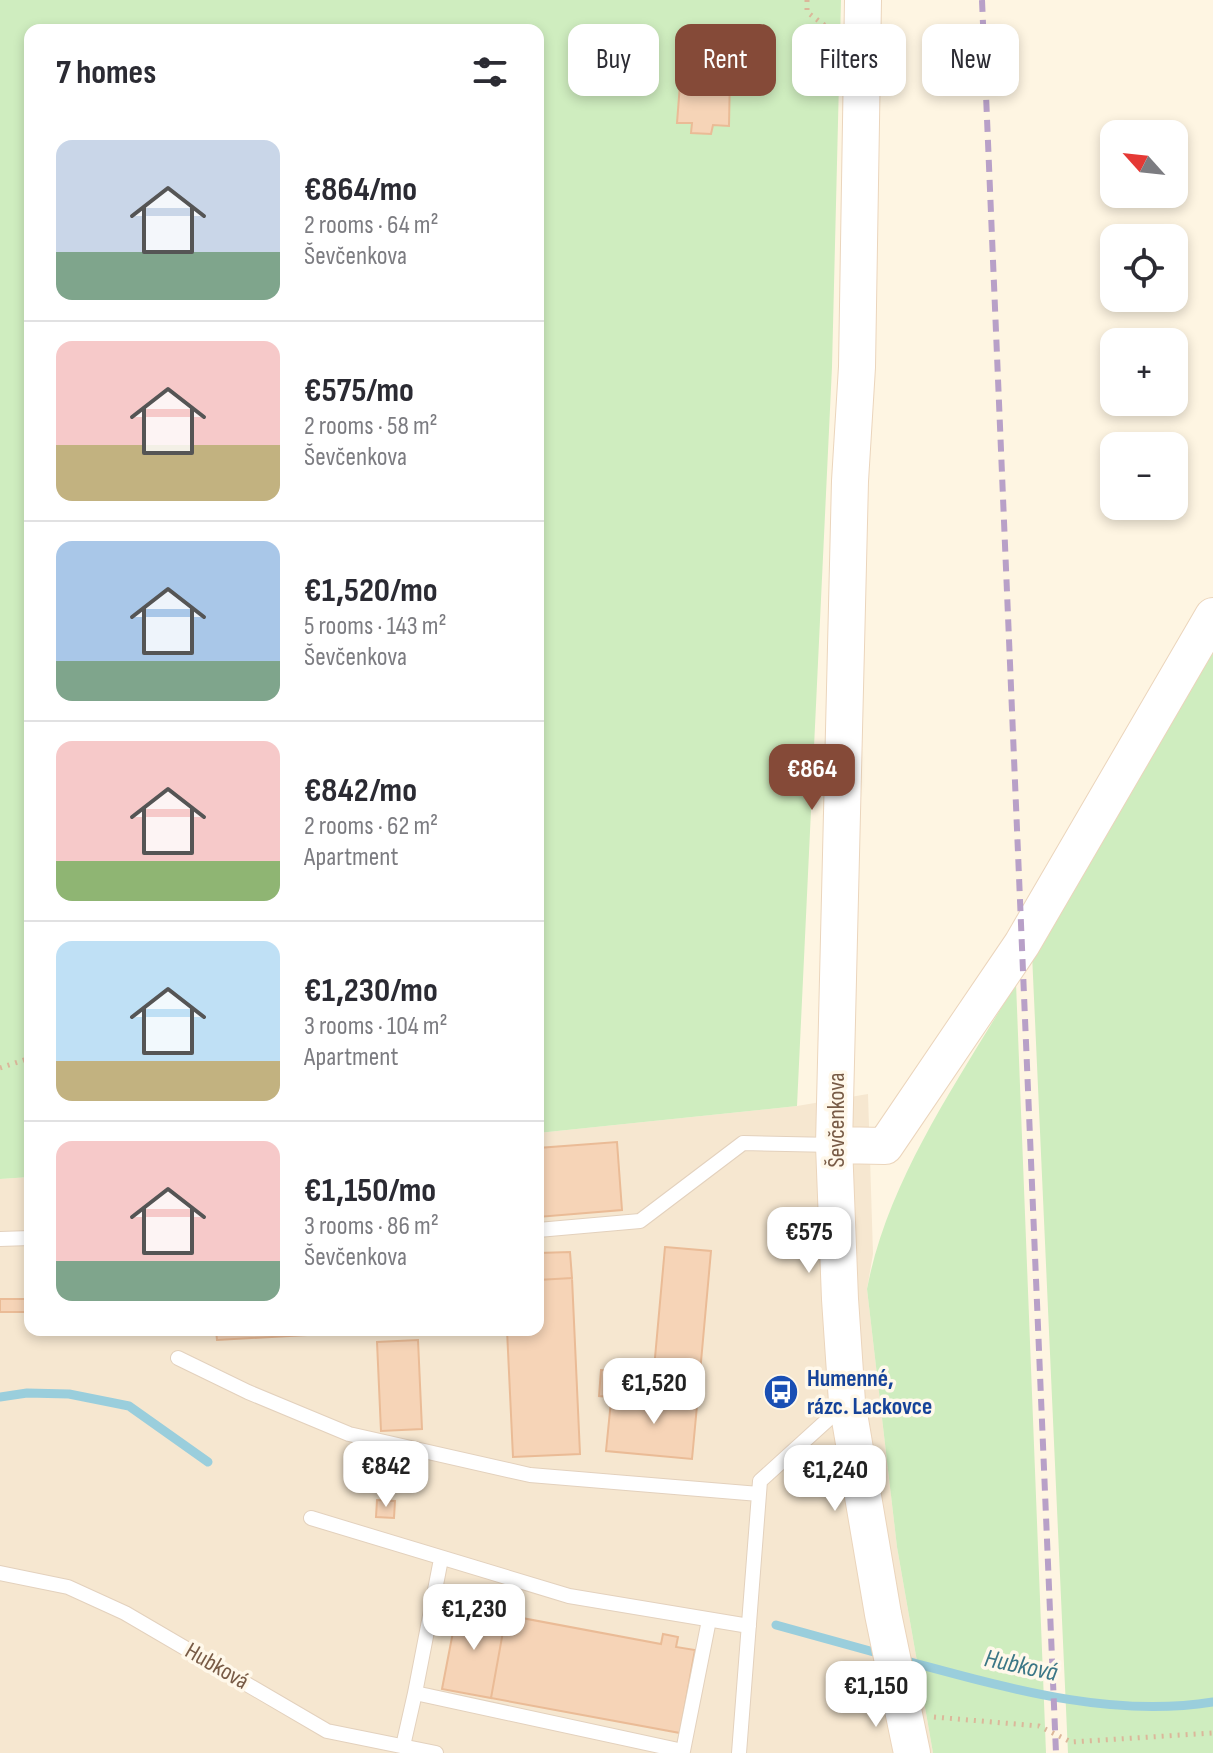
<!DOCTYPE html>
<html lang="en">
<head>
<meta charset="utf-8">
<style>
	body { margin:0; font-family:"Sofia Sans Condensed",sans-serif; background:#f2f2f3; color:#2b2b33; height:100vh; display:flex; flex-direction:column; font-size:30px; white-space:nowrap }
	* { box-sizing:border-box; margin:0 }
	p { font-size:26px; color:#7c7c81 }
	.icon { flex:none; width:44px; height:44px; fill:none; stroke:currentColor; stroke-width:2; stroke-linecap:round; stroke-linejoin:round }
	.map { position:relative; flex:1; overflow:hidden }
	.side { position:absolute; left:24px; top:24px; width:520px; height:1312px; display:flex; flex-direction:column; background:#fff; border-radius:16px; box-shadow:0 4px 12px #0003 }
	.side>* { flex:none }
	.banner { position:absolute; left:568px; top:24px; width:524px; height:72px; display:flex; gap:16px }
	.needle { width:52px; rotate:297deg }
	.fabs { position:absolute; left:1100px; top:120px; display:grid; gap:16px }
	.fabs a { display:grid; place-items:center; width:88px; height:88px; border-radius:16px; background:#fff; box-shadow:0 4px 12px #0003; font-size:40px }
	.price { position:absolute; translate:-50% -68px; padding:0 18px; border-radius:16px; background:#fff; color:#222; font-size:26px; line-height:52px; filter:drop-shadow(0 2px 4px #0008) }
	.price::after { content:''; position:absolute; left:50%; top:48px; width:24px; height:18px; margin-left:-12px; background:inherit; clip-path:polygon(0 0,100% 0,50% 100%) }
	.price.on { background:#854a38; color:#fff }
	ul { padding:0; list-style:none }
	li { display:flex; align-items:center; gap:24px; height:200px; padding:0 32px }
	li+li { border-top:2px solid #e1e1e2 }
	li span { display:grid; place-items:center; flex:none; width:224px; height:160px; border-radius:16px; color:#555 }
	li>.icon { margin-inline-start:auto }
	span .icon { width:96px; height:96px; fill:#fffc; stroke-width:1 }
	li b { font-size:34px }
	h2 { display:flex; justify-content:space-between; align-items:center; height:96px; padding:0 32px; font-size:34px }
	.chip { padding:0 28px; border-radius:16px; background:#fff; box-shadow:0 4px 12px #0003; font-size:28px; line-height:72px }
	.chip.on { background:#854a38; color:#fff }
	.map>svg:first-child { display:block }
	.residential { fill:#f6e7d0 }
	.green { fill:#cfedbf }
	.lines { fill:none; stroke-linecap:round; stroke-linejoin:round }
	.stream { stroke:#9acedc; stroke-width:9 }
	.building { fill:#f6d4b7; stroke:#eabb96; stroke-width:2 }
	.lane-casing { stroke:#e3d1bd; stroke-width:16 }
	.secondary-casing { stroke:#ebd5bc; stroke-width:38 }
	.path { stroke:#dbb79a; stroke-width:5; stroke-dasharray:2 6; stroke-linecap:butt }
	.lane { stroke:#fff; stroke-width:14 }
	.secondary { stroke:#fff; stroke-width:36 }
	.rail { stroke:#b8a0c8; stroke-width:6; stroke-dasharray:12 8; stroke-linecap:butt }
	.labels { text-anchor:middle; dominant-baseline:central; stroke-width:7; stroke-linejoin:round; paint-order:stroke }
	.street-label { font-size:24px; fill:#785b46; stroke:#fff8ea }
	.transit-label { font-size:24px; font-weight:bold; fill:#164399; stroke:#fff8ea; text-anchor:start }
	.water-label { font-size:26px; font-style:italic; fill:#3b7686; stroke:#fff8ea }
</style>
</head>
<body>
<div class="map">
<svg width="1213" height="1753" viewBox="0 0 1213 1753">
	<rect width="100%" height="100%" fill="#fef5e2"/>
	<path class="residential" d="M868,1094L873,1254L867,1289L897,1547L933,1753H0V1179L30,1177V1330H538V1133L797,1106Z"/>
	<path class="green" d="M0,0H841L832,367L797,1106L538,1133V30H30V1177L0,1179Z
		M1213,645V1753H1068L1032,954Z
		M1016,983L1046,1753H933L897,1547L867,1289C888,1178 959,1080 1016,983Z"/>
	<g class="lines">
		<path class="stream" d="M0,1397L27,1393L69,1394L129,1406L208,1462
			M776,1625L881,1654
			M899,1659C1001,1686 1107,1719 1213,1702"/>
	</g>
	<path class="building" d="M681,71L730,72L729,126L713,125L711,134L691,133L692,123H677Z
		M617,1142L622,1210L538,1217V1148Z
		M665,1247L711,1251L698,1395L652,1391Z
		M570,1252L572,1278L538,1280V1253Z
		M572,1278L580,1454L513,1457L507,1330H538V1280Z
		M0,1299H30V1312H0Z
		M216,1330H396L217,1340Z
		M418,1340L422,1429L381,1431L377,1342Z
		M601,1370L654,1375L651,1401L599,1396Z
		M652,1391L698,1395L692,1459L606,1451L611,1401L651,1404Z
		M377,1500L395,1501L394,1518L376,1517Z
		M458,1606L506,1615L491,1698L442,1689Z
		M506,1615L661,1644L663,1634L678,1637L676,1647L695,1650L680,1733L491,1698Z"/>
	<g class="lines">
		<g class="lane-casing">
			<path id="lane" d="M538,1230L640,1221L743,1143L834,1145
				M0,1239L30,1238
				M178,1358L248,1392L349,1434L530,1475L759,1494
				M311,1518L569,1596L749,1626
				M441,1559L415,1693L683,1751L709,1620
				M0,1573L68,1587L125,1613L327,1731L436,1753
				M403,1746L415,1693
				M739,1753L760,1481L845,1404"/>
		</g>
		<g class="secondary-casing">
			<path id="secondary" d="M863,0L857,367L850,481L834,1145L840,1299L847,1402L883,1614L912,1753
				M834,1145L885,1146L1022,944L1213,616"/>
		</g>
		<path class="path" d="M807,0V12L832,31
			M0,1068L30,1058
			M934,1717L1039,1726L1071,1742L1213,1733"/>
		<use href="#lane" class="lane"/>
		<use href="#secondary" class="secondary"/>
		<path class="rail" d="M982,0L1056,1753"/>
	</g>
	<defs>
		<g id="bus-disc" transform="scale(1.8)"><circle r="9.5" fill="#1a4fb4" stroke="#fff8ea"/><path d="M-5-6H5V4H4V6H2V4H-2V6H-4V4H-5ZM-3.5-4V0h7V-4ZM-3.5 1.2v1.5H-2V1.2ZM2 1.2v1.5H3.5V1.2Z" fill="#fff"/></g>
	</defs>
	<g fill-rule="evenodd">
		<use href="#bus-disc" x="781" y="1392"/>
	</g>
	<g class="labels">
		<g class="street-label">
			<text transform="translate(836 1120) rotate(-90)">Ševčenkova</text>
			<text transform="translate(217 1666) rotate(30)">Hubková</text>
		</g>
		<g class="transit-label">
			<text x="807" y="1378">Humenné,<tspan x="807" dy="28">rázc. Lackovce</tspan></text>
		</g>
		<g class="water-label">
			<text transform="translate(1021 1666) rotate(12)">Hubková</text>
		</g>
	</g>
</svg>
<div class="fabs">
<a><svg class="needle" viewBox="-14 -14 28 28"><path d="M0-13l5 13h-10z" fill="#e53935"/><path d="M0 13l5-13h-10z" fill="#7c7c81"/></svg></a>
<a><svg class="icon" aria-label="locate" viewBox="0 0 24 24"><circle cx="12" cy="12" r="6"/><path d="M12 2v4M12 18v4M2 12h4M18 12h4"/></svg></a>
<a>+</a>
<a>−</a>
</div>
<b class="price on" style="left:812px;top:812px">€864</b>
<b class="price" style="left:809px;top:1275px">€575</b>
<b class="price" style="left:654px;top:1426px">€1,520</b>
<b class="price" style="left:386px;top:1509px">€842</b>
<b class="price" style="left:835px;top:1513px">€1,240</b>
<b class="price" style="left:474px;top:1652px">€1,230</b>
<b class="price" style="left:876px;top:1729px">€1,150</b>
<div class="banner">
<a class="chip">Buy</a>
<a class="chip on">Rent</a>
<a class="chip">Filters</a>
<a class="chip">New</a>
</div>
<section class="side">
<h2>7 homes<svg class="icon" aria-label="filters" viewBox="0 0 24 24"><path d="M4 7h16M4 17h16"/><circle cx="9" cy="7" r="2"/><circle cx="15" cy="17" r="2"/></svg></h2>
<ul>
<li><span style="background:linear-gradient(#c9d6e8 70%,#7fa58c 0)"><svg class="icon" aria-label="home" viewBox="0 0 24 24"><path d="M3 11l9-7 9 7M6 9v11h12V9"/></svg></span><div><b>€864/mo</b><p>2 rooms · 64 m²</p><p>Ševčenkova</p></div></li>
<li><span style="background:linear-gradient(#f6c9c9 65%,#c2b280 0)"><svg class="icon" aria-label="home" viewBox="0 0 24 24"><path d="M3 11l9-7 9 7M6 9v11h12V9"/></svg></span><div><b>€575/mo</b><p>2 rooms · 58 m²</p><p>Ševčenkova</p></div></li>
<li><span style="background:linear-gradient(#a9c7e8 75%,#7fa58c 0)"><svg class="icon" aria-label="home" viewBox="0 0 24 24"><path d="M3 11l9-7 9 7M6 9v11h12V9"/></svg></span><div><b>€1,520/mo</b><p>5 rooms · 143 m²</p><p>Ševčenkova</p></div></li>
<li><span style="background:linear-gradient(#f6c9c9 75%,#8fb573 0)"><svg class="icon" aria-label="home" viewBox="0 0 24 24"><path d="M3 11l9-7 9 7M6 9v11h12V9"/></svg></span><div><b>€842/mo</b><p>2 rooms · 62 m²</p><p>Apartment</p></div></li>
<li><span style="background:linear-gradient(#bfe0f5 75%,#c2b280 0)"><svg class="icon" aria-label="home" viewBox="0 0 24 24"><path d="M3 11l9-7 9 7M6 9v11h12V9"/></svg></span><div><b>€1,230/mo</b><p>3 rooms · 104 m²</p><p>Apartment</p></div></li>
<li><span style="background:linear-gradient(#f6c9c9 75%,#7fa58c 0)"><svg class="icon" aria-label="home" viewBox="0 0 24 24"><path d="M3 11l9-7 9 7M6 9v11h12V9"/></svg></span><div><b>€1,150/mo</b><p>3 rooms · 86 m²</p><p>Ševčenkova</p></div></li>
</ul>
</section>
</div>
</body>
</html>
